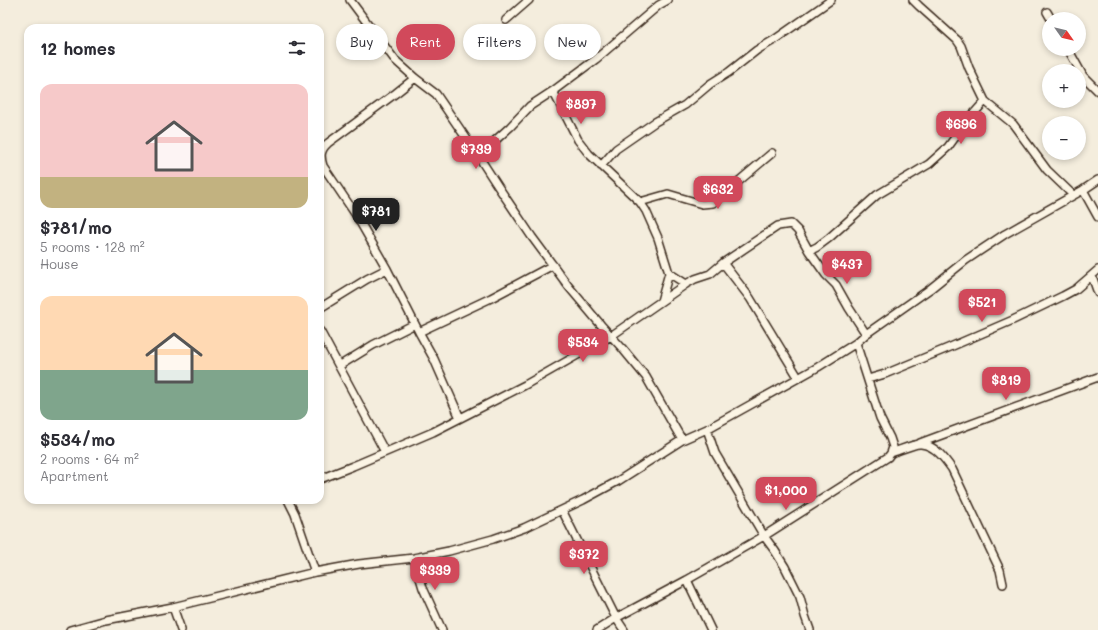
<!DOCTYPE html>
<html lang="en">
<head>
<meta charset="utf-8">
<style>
	body { margin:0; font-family:Mali,sans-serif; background:#f2f2f3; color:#2b2b33; height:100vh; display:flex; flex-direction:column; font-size:15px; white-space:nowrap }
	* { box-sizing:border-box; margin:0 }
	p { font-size:13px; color:#7c7c81 }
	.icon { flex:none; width:22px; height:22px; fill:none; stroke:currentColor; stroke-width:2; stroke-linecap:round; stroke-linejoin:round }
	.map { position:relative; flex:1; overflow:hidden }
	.sheet { position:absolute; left:24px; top:24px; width:300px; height:480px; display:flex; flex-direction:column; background:#fff; border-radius:12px; box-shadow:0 2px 6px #0003 }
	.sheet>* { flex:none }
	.hud { position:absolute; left:336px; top:24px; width:380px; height:36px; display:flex; gap:8px }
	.needle { width:26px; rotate:124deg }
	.buttons { position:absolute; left:1042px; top:12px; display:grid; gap:8px }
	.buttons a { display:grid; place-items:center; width:44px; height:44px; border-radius:50%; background:#fff; box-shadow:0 2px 6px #0003; font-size:20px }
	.price { position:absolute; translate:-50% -34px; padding:0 9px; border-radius:8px; background:#d1495b; color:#fff; font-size:13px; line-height:26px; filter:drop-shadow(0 1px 2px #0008) }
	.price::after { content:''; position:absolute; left:50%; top:24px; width:12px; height:9px; margin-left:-6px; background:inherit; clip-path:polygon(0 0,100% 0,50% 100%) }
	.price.active { background:#222; color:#fff }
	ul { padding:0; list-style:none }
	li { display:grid; align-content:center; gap:8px; height:212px; padding:0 16px }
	li span { display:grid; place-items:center; height:124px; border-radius:12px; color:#555 }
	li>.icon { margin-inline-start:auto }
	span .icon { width:72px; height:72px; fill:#fffc; stroke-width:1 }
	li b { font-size:17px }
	h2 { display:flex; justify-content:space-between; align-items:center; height:48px; padding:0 16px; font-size:17px }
	.pill { padding:0 14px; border-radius:18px; background:#fff; box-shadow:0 2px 6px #0003; font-size:14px; line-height:36px }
	.pill.active { background:#d1495b; color:#fff }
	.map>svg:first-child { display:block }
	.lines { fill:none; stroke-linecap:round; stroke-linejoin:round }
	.street-casing { stroke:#3b2a1e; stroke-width:10 }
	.street { stroke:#fcf5e5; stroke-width:7 }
</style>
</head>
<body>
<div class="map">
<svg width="1098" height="630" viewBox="0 0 1098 630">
	<rect width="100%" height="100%" fill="#f4eddd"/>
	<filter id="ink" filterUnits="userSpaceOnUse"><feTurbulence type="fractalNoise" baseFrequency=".025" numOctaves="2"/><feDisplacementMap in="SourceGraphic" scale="8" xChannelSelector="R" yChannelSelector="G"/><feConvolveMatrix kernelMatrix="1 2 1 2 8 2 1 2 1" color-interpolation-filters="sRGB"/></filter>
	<g filter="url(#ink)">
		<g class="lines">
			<g class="street-casing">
				<path id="street" d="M350,0L395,60L415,78L436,94L477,154L499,188L532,237L569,287L601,325L622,348L646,377L682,440
					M1047,12L1051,19
					M506,20L529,0
					M1068,49L1083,76L1098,91
					M415,78L396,93L328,143C320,150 320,156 323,166L356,215L387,269L419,332L434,359L460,418
					M553,91L578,140L589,154L640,202L646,211L658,238L669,273L661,301
					M985,101L1013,124L1047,170L1073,195
					M477,154L488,147L510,127L530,106L553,91L596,59L659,5L668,0
					M601,166L616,149L655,122L685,105L710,84L729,72L757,50L774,40L831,0
					M1083,190L1098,217
					M640,202L668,194L702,204L713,203L772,153
					M809,251L817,247L829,238L877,195L929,164L948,147L967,121L985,101L969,68L961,46L957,40L919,6L913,0
					M723,263L778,226L791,224L798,231L809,251L826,275L836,285L849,308L866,334
					M669,273L686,284
					M1092,276L1098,293
					M320,308L367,279L387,269
					M320,331L385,452
					M419,332L491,298L553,265
					M339,366L373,345L415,324
					M868,379L885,374L948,348L1013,320L1063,296L1076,289L1098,270
					M707,429L715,453L764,536L775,551L785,567L800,597L805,616L810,630
					M920,443L1098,377
					M891,453C898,451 915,443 921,444C935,445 945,459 952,469L1000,570L1003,584
					M320,479L353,466L433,432L525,385L611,336L686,284L695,279L710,274L723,263L750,298L798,377
					M288,500L295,514L315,572
					M562,510L616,618L624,630
					M414,558L423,588L442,630
					M687,580L711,630
					M173,607L181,630
					M70,630L106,620L173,607L315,572L359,564L414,558L449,551L493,539L524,528L583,500L618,481L682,440L707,429L818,367L856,343L866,334L930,289L966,260L1005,234L1083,190L1098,180
					M597,630L616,618L687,580L764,536L888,457L891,453L893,447L890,438L880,418L856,343"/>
			</g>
			<use href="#street" class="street"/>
		</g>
	</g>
</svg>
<div class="buttons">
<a><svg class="needle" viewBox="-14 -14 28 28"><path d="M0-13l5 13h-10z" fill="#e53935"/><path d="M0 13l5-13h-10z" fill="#7c7c81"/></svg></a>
<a>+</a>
<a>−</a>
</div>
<b class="price" style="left:581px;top:125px">$897</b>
<b class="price" style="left:961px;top:145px">$696</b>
<b class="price" style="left:476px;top:170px">$739</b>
<b class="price" style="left:718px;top:210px">$632</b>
<b class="price active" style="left:376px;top:232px">$781</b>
<b class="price" style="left:847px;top:285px">$437</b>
<b class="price" style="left:982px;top:323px">$521</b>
<b class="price" style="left:583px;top:363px">$534</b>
<b class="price" style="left:1006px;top:401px">$819</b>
<b class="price" style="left:786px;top:511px">$1,000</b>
<b class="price" style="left:584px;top:575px">$372</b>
<b class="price" style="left:435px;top:591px">$339</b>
<div class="hud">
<a class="pill">Buy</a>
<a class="pill active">Rent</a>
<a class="pill">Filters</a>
<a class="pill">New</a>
</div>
<section class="sheet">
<h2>12 homes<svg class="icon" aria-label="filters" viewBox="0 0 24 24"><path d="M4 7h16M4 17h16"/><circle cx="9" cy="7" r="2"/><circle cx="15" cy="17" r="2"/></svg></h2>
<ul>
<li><span style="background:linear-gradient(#f6c9c9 75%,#c2b280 0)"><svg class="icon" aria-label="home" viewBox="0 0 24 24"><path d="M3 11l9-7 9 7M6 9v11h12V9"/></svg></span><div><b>$781/mo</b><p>5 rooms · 128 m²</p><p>House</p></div></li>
<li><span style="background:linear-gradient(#ffd9b3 60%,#7fa58c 0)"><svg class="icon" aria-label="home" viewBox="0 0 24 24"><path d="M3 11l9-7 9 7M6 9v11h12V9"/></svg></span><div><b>$534/mo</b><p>2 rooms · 64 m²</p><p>Apartment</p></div></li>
</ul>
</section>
</div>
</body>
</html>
